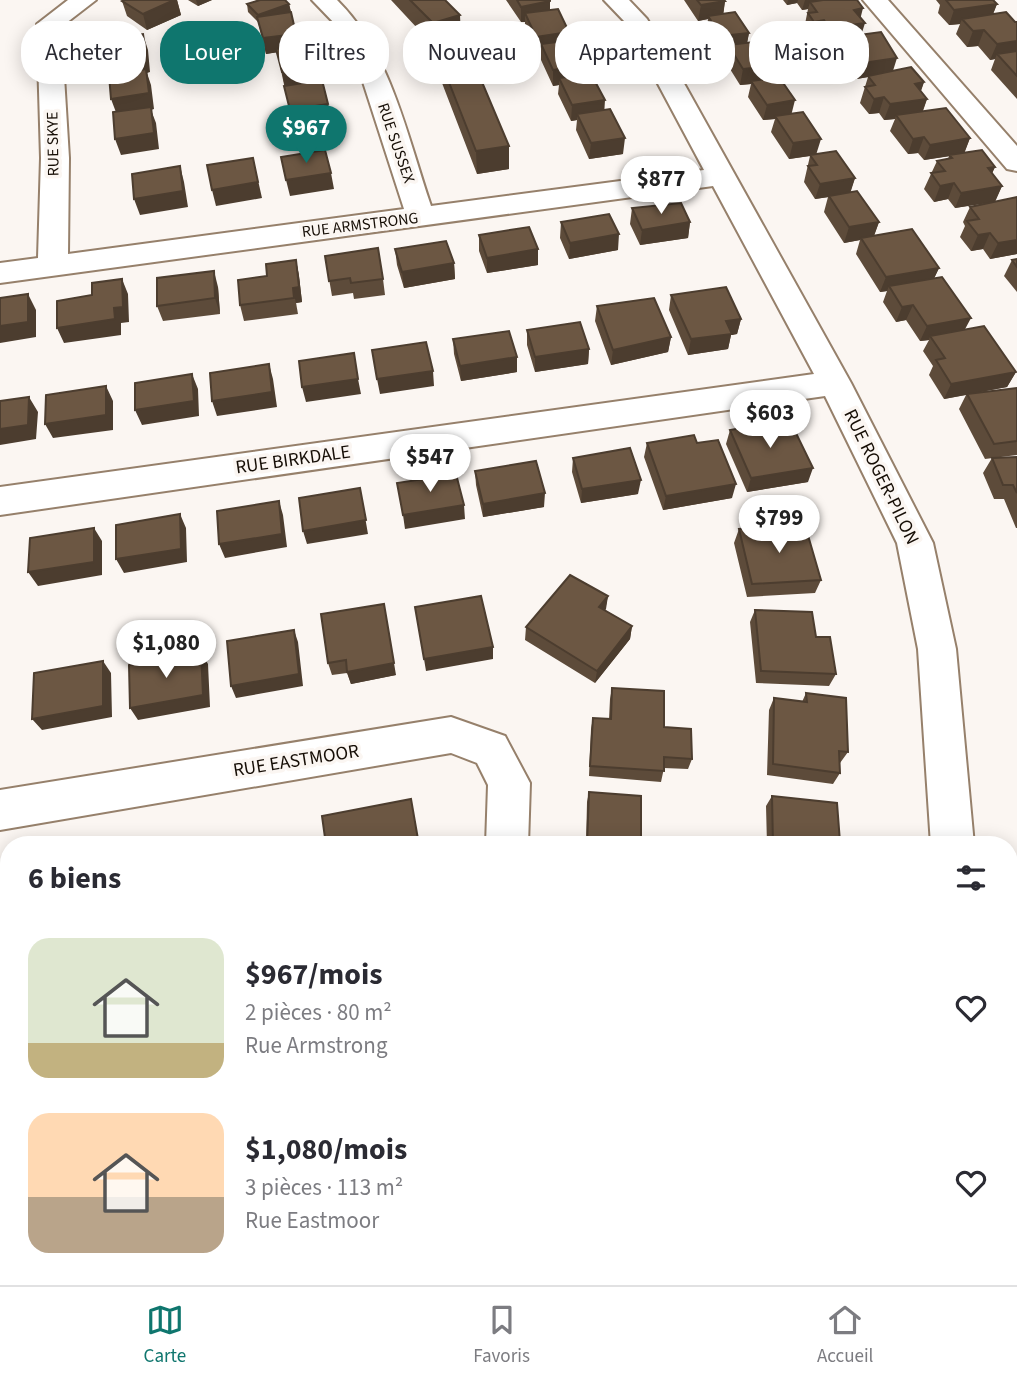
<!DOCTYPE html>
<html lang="fr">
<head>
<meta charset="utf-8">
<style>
	body { margin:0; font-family:"Source Sans 3",sans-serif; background:#f7f7f7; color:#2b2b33; height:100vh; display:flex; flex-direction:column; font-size:26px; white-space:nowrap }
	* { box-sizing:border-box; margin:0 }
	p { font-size:23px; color:#7c7c81 }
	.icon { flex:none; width:38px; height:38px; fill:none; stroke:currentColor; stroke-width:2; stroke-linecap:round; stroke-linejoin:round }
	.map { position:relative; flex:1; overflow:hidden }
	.sheet { position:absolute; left:0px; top:836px; width:1018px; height:450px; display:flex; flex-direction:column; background:#fff; border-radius:28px 28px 0 0; box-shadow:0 4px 18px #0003 }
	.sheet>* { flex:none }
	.banner { position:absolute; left:21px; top:21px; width:976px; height:63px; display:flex; gap:14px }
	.price { position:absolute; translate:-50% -60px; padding:0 16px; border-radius:24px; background:#fff; color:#222; font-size:23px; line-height:46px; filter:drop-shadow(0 2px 4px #0008) }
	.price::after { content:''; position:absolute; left:50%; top:42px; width:21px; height:16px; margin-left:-10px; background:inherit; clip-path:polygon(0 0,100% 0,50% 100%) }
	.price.active { background:#0f766e; color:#fff }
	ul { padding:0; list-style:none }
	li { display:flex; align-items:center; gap:21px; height:175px; padding:0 28px }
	li span { display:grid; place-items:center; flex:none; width:196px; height:140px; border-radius:21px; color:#555 }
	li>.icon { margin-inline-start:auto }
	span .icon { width:84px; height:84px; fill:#fffc; stroke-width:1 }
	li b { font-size:30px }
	h2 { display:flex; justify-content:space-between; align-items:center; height:84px; padding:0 28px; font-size:30px }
	.pill { padding:0 24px; border-radius:28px; background:#fff; box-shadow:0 4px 18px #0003; font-size:24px; line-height:63px }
	.pill.active { background:#0f766e; color:#fff }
	.tab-bar { display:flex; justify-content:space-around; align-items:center; height:98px; border-top:2px solid #e1e1e2; background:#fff; font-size:19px; color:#7c7c81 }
	.tab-bar a { display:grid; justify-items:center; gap:4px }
	.tab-bar .active { color:#0f766e }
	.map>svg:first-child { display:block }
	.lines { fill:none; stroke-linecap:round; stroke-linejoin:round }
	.minor-casing { stroke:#96806b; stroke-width:4 }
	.minor { fill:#fff; fill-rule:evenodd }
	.wall { fill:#5d4b3a }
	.shaded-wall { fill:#4c3d2f }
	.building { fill:#6c5743; stroke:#4c3d2f; stroke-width:2 }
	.labels { text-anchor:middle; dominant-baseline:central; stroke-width:7; stroke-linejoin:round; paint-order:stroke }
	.far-street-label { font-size:16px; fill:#160e06; stroke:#fbf6f2 }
	.street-label { font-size:19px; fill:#160e06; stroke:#fbf6f2 }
</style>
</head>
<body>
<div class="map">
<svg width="1017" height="1285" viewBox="0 0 1017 1285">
	<rect width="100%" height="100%" fill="#fbf6f2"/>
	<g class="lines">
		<g class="minor-casing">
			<path id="minor" d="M68,0H96L61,27L69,158L68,254L404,209L353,51L337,26L312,0H337C391,53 407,136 431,206L704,170L625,22L604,0H629L647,19L686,87L851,383L933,543L956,649L974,845H931L918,649L897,543L825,396L0,515V487L814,374L713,186L0,283V263L38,258L41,158L37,24Z
				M863,0H888L1017,146V171L1007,169Z
				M451,717L505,736L530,783L528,845H486L488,785L477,763L451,753L0,830V790Z
				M1010,1104L1017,1107V1175L1010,1172Z
				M494,1278H547L549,1285H495Z"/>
		</g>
		<use href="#minor" class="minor"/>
	</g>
	<path class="wall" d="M124,0H177L181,15L147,30L127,16L122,1Z
		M188,0H212L198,6Z
		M391,0H445L461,32L509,169L477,174L432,57L431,43Z
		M506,0H550V10L569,32V40L604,110L623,154L589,159L576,130L577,120L571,121L558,94L559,85L553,86L541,60V52H536L525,29V22H521Z
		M684,0H724L725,1L723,14L749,33L747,43L767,78L791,114L817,154L855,178L850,192L879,222L874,236L939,268L934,278L965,330L1016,372L1007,387L980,392L1017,388V455L985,459L959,409L966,395L944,399L929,375L933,366L923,351L929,340L920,341L906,320L896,322L883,302L887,291L880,292L856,254L860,240L844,243L824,212L828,197L815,199L804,182L810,156L789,159L771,132L775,119L763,120L748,97L751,84L740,85L725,61L727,51L719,52L706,32L708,19L698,21Z
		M783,0H857L861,18V35L893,71L924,82L921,91L927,99L923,111L970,138L964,153L995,167L992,173L1002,186L995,201L1017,254L990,259L983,249L971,251L960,237L965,226L963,222L970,207L990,202L955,208L948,199L934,202L924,189L937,161L948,159L949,156L924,160L918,153L908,154L890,131L895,119L884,120L879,113L869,114L860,103L868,77L851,80L834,56L838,42L825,44L820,36L810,38L804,29L808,9L802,10L797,3L787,5Z
		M936,0H994L997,4L993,14L1017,22V99L991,70L995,59L990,60L978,46L967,47L956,34L960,24L949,25L938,13L940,5Z
		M247,4H289L299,46L318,81L328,104L331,120L293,126L277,52L266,54L258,22L248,12Z
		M632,208L690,222L688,238L640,245L630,224Z
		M561,222L618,250L569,259L560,238Z
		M479,235L538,249V265L487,273L479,251Z
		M395,249L454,263L455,279L404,288L397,265Z
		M325,256L383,279L385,295L354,299L353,293L332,296Z
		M1017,259V292L1004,276L1012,260Z
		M296,260L299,276L302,302L296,303L298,314L244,321L240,305L267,276Z
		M218,287L220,314L163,321L157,306Z
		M671,295L741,319L737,334L731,335L728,349L688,355L669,310Z
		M597,306L671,337L668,352L611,365L595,321Z
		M527,330L589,349L588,364L535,372L527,345Z
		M453,339L517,372L461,381L454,354Z
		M730,430L784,435L808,482L747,492L726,444Z
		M647,443H697L732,498L663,510L644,457Z
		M1017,457V528H1016L1004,499H994L983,473L992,458Z
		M573,458L638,494L581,503L572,472Z
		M475,471L544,507L483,517L476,485Z
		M739,529L821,580L815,593L747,597L734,543Z
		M608,596L605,610L632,626L630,639L595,683L525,640L526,627Z
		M755,610L816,637L836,674L829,686L756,683L750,622Z
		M321,614L396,675L351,684L347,673L332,675L328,663Z
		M612,688L664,727L692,759L688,769L664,768L661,782L589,776L591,729L593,718L609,719L610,699Z
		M806,693L848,752L840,763V773L833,784L767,775L769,710L774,698L802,702Z
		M589,792L641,845H586L587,802Z
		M772,796L840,842L851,845H767L766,806Z
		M848,1278H952L954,1285H850Z"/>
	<path class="shaded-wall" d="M174,0H177L181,15L147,30L143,14Z
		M196,0H212L198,6Z
		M788,0H798L797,3L787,5Z
		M805,0H837L810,2L808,9L802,10Z
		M550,1V17L525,13V22H521V7Z
		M725,1L723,17L708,16V19L698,21L701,5Z
		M289,4L291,12L259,23L258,15Z
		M997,4L991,19H962L960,24L949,25L954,10Z
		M863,8L859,24L865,23L860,39L854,38L852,36L851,40H838V42L825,44L829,28L854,10Z
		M460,15L461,38L434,43L433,23Z
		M824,20L820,36L810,38L814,22Z
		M984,30L978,46L967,47L973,31Z
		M569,32V48L541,44V52H536V37Z
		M749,33L746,48L728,45L727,51L719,52L721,36Z
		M143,34L148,50L150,72L147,73L151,85L154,109L151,110L156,123L159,149L121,155L115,139L117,115L111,99L110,78L105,62Z
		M296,34L299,49L266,54L263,38Z
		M1017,41V56L997,54L995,59L990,60L997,44Z
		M897,58L892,74L868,76V77L851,80L856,64Z
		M586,65L585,81L559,78V85L553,86V70Z
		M770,66L766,81H751V84L740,85L743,69Z
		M316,67L318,83L285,88L282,72Z
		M924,82L918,98L915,84Z
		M884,97L879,113L869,114L874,99Z
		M927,99L921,115H896L895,119L884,120L890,104Z
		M605,100L604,116L577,114V120L571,121L572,105Z
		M795,100L791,116H775V119L763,120L767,105Z
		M328,104L331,120L293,126L290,110Z
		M924,137L918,153L908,154L913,139Z
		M625,138L623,154L589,159L591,143Z
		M970,138L964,154L924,160L930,145Z
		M821,139L816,155L789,159L793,143Z
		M509,146V169L477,174L476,151Z
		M253,158L262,198L216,206L212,190Z
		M180,166L184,182L188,207L140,215L134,199Z
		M995,167L988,182V168Z
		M331,173L334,189L290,196L286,180Z
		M855,178L850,194L815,199L820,184Z
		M954,183L948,199L934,202L940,186Z
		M1002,186L995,202L955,208L961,193Z
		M690,222L688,238L640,245L642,230Z
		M879,222L873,238H861L860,240L844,243L849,227Z
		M990,233L983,249L971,251L978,235Z
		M619,234L618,250L569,259L570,243Z
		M1017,240V254L990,259L998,243Z
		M538,249V265L487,273V258Z
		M296,260L299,276L302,302L296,303L298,314L293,288Z
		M454,263L455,279L404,288L402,272Z
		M939,268L932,283L889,286L887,291L880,292L886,277Z
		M214,271L218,287L220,314L215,298Z
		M122,279L128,294L129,322L121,323V335L64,343L57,328L114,308Z
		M28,294L36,310V337L0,343V326Z
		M913,305L906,320L896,322L902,307Z
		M971,318L963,333L930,336L929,340L920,341L927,326Z
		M741,319L737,334L731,335L728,349L688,355L691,339L726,321Z
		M671,337L668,352L611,365L613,350Z
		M589,349L588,364L535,372V357Z
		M517,357V372L461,381L460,366Z
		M269,364L273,379L277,407L217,416L212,401Z
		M433,371L434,386L380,394L377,379Z
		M1016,372L1007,387L944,399L951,384Z
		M192,374L198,389L199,416L142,425L135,410Z
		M358,379L361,394L306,402L302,387Z
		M106,386L113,401V430L53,438L45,424Z
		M29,397L38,412L36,439L0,445V429Z
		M813,468L808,482L747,492L751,478Z
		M641,480L638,494L581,503L582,489Z
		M736,484L732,498L663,510L666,496Z
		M360,488L368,534L307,544L303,531Z
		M545,493L544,507L483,517V504Z
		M279,501L283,515L287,547L225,558L219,544Z
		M464,505L465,519L405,529L403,515Z
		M180,514L186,528L187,562L124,573L116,559Z
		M94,528L102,541V575L38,586L28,572Z
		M608,596L606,609L598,620L599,607Z
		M384,604L396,675L351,684L347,672Z
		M632,626L630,639L595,683L597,671Z
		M294,630L298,642L303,686L236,698L231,686Z
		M493,647V659L426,671L424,659Z
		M201,652L208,664L210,707L138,720L130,708Z
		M103,661L111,673L112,717L42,730L32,719Z
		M160,1278H174V1285H160Z
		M401,1278H404L405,1285H402Z"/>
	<path class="building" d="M124,0H174L143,14L122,1Z
		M260,0H285L289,4L258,15L247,4Z
		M410,0H445L460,15L433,23Z
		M517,0H550V1L521,7Z
		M697,0H724L725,1L701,5Z
		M823,0H857L863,8L854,10L865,23L829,28L824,20L814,22L808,13L817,12L810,2Z
		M946,0H993L997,4L954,10Z
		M558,9L569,32L536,37L525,13Z
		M291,12L296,34L263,38L257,17Z
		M735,12L749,33L721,36L708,16Z
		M1006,12L1015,22H1017V41L997,44L984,30L973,31L962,19Z
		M460,30L509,146L476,151L430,34Z
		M881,32L897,58L856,64L838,40L854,38L852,36Z
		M143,34L146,56L105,62L103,39Z
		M573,40L586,65L553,70L541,44Z
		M754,42L770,66L743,69L728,45Z
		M309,44L316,67L282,72L276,49Z
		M1017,51V76L997,54Z
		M911,67L924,82L915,84L927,99L890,104L884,97L874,99L865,87L875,85L868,76Z
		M146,69L149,93L111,99L109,75Z
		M591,74L605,100L572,105L559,78Z
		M779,77L795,100L767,105L751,81Z
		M322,80L328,104L290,110L284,86Z
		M151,107L154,133L115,139L113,112Z
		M946,108L970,138L930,145L924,137L913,139L896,115Z
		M610,109L625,138L591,143L577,114Z
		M803,112L821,139L793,143L775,116Z
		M325,150L331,173L286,180L281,157Z
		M982,150L995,167L988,168L1002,186L961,193L954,183L940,186L931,173L945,171L937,161L952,158L949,155Z
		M836,151L855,178L820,184L808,166L817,165L810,155Z
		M253,158L258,182L212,190L207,165Z
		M180,166L183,191L134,199L132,174Z
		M857,191L879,222L849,227L829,196Z
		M1017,197V240L998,243L990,233L978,235L967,221L979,219L970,207Z
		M681,203L690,222L642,230L632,208Z
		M609,214L619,234L570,243L561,222Z
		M529,227L538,249L487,258L479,235Z
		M912,229L939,268L886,277L861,238Z
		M446,241L454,263L402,272L395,249Z
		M378,248L383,279L351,283L350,278L329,281L325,256Z
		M1017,259V267L1012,260Z
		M296,260L299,287L293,288L294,298L240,305L238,280L267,276L266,264Z
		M214,271L215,298L157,306V278Z
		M942,277L971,318L927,326L913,305L902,307L889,286Z
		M122,279L123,307L114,308L115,319L57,328V301L92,295V283Z
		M726,287L741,319L726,321L732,334L691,339L671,295Z
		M28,294V322L0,326V298Z
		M654,298L671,337L613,350L597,306Z
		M580,322L589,349L535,357L527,330Z
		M984,326L1016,372L951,384L936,360L945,358L930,336Z
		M509,331L517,357L460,366L453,339Z
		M426,342L433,371L377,379L372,350Z
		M354,353L358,379L302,387L299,361Z
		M269,364L272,392L212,401L210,373Z
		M192,374L194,401L135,410V383Z
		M106,386V415L45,424L46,395Z
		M1017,388V441L994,444L967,394Z
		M29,397L28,425L0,429V401Z
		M778,422L784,435L796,433L813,468L751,478L730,430Z
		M694,435L697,443L718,440L736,484L666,496L647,443Z
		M630,448L641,480L582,489L573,458Z
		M1017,457V493L1013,485H1003L992,458Z
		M536,461L545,493L483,504L475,471Z
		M456,474L464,505L403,515L397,483Z
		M360,488L366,520L303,531L299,498Z
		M279,501L282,534L219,544L217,511Z
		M180,514L181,549L116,559V525Z
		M805,525L821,580L752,584L739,529Z
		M94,528V562L28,572L30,538Z
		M570,575L608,596L599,607L632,626L597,671L526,627Z
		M481,596L493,647L424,659L415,607Z
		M384,604L394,663L347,672L346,660L328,663L321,614Z
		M755,610L812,612L816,637H830L836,674L761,671Z
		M294,630L299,674L231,686L227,641Z
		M201,652L203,695L130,708L129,665Z
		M103,661V706L32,719L34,673Z
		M612,688L664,691V727L691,729L692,759L664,757V771L590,766L593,718L611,719Z
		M806,693L846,698L848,752L839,751L840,773L773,764L774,698L807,702Z
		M589,792L641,796V845H587Z
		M772,796L837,803L840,842L851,843V845H773Z
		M411,799L419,845H326L322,816Z
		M133,843V845H120Z
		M39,1278H160V1285H39Z
		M326,1278H401L402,1285H326Z
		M862,1278H952L954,1285H864Z"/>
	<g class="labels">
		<g class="far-street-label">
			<text transform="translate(396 143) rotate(71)">RUE SUSSEX</text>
			<text transform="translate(53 144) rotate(-91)">RUE SKYE</text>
			<text transform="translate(360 225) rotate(-7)">RUE ARMSTRONG</text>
		</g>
		<g class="street-label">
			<text transform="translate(293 460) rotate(-8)">RUE BIRKDALE</text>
			<text transform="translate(881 477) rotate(64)">RUE ROGER-PILON</text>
			<text transform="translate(296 761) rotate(-9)">RUE EASTMOOR</text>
		</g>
	</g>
</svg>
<b class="price active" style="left:306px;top:165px">$967</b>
<b class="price" style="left:661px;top:216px">$877</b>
<b class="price" style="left:770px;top:450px">$603</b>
<b class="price" style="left:430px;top:494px">$547</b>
<b class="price" style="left:779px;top:555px">$799</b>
<b class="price" style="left:166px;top:680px">$1,080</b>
<div class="banner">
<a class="pill">Acheter</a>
<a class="pill active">Louer</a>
<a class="pill">Filtres</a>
<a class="pill">Nouveau</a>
<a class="pill">Appartement</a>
<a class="pill">Maison</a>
</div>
<section class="sheet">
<h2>6 biens<svg class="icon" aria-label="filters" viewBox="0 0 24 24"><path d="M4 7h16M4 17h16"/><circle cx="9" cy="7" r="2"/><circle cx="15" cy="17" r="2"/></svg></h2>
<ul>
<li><span style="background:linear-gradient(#dfe7d0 75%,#c2b280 0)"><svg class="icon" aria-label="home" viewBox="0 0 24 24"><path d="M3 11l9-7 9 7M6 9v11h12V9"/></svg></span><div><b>$967/mois</b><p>2 pièces · 80 m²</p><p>Rue Armstrong</p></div><svg class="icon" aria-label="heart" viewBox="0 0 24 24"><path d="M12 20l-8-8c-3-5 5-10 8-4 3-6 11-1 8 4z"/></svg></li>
<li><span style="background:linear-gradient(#ffd9b3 60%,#b9a48a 0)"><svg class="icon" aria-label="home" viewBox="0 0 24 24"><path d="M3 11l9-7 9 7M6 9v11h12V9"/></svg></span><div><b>$1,080/mois</b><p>3 pièces · 113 m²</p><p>Rue Eastmoor</p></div><svg class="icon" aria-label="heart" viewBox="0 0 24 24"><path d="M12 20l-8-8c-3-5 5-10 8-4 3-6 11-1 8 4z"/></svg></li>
</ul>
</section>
</div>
<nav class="tab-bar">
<a class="active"><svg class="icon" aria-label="map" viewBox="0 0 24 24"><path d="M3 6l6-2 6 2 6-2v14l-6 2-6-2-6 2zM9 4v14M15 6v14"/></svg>Carte</a>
<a><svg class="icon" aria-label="saved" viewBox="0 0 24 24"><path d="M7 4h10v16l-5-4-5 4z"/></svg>Favoris</a>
<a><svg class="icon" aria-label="home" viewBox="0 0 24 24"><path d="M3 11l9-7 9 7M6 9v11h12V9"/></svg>Accueil</a>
</nav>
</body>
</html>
